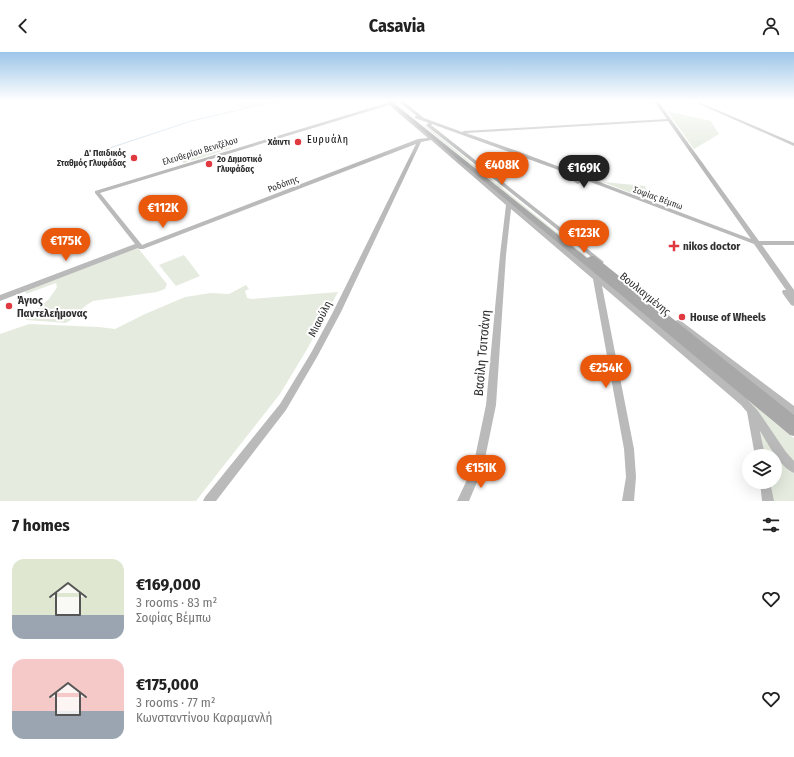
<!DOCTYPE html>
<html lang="en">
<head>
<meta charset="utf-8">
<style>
	body { margin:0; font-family:"Fira Sans Condensed",sans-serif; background:#f6f6f6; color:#222; height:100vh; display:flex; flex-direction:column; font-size:15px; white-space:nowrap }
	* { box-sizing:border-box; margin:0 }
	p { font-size:13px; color:#767676 }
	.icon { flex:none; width:22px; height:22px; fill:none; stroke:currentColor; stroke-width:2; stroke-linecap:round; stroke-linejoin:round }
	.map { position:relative; height:449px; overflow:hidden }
	.sheet { display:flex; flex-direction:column; background:#fff; flex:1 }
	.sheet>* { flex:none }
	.buttons { position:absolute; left:742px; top:397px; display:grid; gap:8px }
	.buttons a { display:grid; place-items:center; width:40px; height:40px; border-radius:50%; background:#fff; box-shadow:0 4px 16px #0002; font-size:20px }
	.price { position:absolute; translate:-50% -34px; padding:0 9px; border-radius:14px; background:#ea580c; color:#fff; font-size:13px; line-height:26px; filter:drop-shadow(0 1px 2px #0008) }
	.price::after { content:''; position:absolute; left:50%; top:24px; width:12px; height:9px; margin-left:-6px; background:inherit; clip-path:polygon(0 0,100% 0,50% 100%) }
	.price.on { background:#222; color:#fff }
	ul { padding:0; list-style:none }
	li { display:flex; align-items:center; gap:12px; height:100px; padding:0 12px }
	li span { display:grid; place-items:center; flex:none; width:112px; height:80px; border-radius:12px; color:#555 }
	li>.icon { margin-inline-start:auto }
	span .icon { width:48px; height:48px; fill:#fffc; stroke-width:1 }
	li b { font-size:17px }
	h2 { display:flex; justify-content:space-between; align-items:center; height:48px; padding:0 12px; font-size:17px }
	header { display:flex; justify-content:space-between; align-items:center; height:52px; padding:0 12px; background:#fff; font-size:18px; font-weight:700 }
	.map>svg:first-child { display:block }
	.green { fill:#e5ecdf }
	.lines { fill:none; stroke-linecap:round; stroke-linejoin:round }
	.stream { stroke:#ccdeeb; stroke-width:1 }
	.secondary { fill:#bababa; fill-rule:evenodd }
	.primary { fill:#a8a8a8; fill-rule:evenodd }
	.poi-dot { fill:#e03940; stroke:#fff; stroke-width:1.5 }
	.labels { text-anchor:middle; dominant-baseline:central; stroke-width:4; stroke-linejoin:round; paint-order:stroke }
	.far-poi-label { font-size:9px; font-weight:bold; fill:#303030; stroke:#fff; text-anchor:end }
	.far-street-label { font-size:9px; fill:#303030; stroke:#fff }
	.far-neighbourhood-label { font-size:10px; letter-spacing:1px; fill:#000; stroke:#fff }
	.poi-label { font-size:11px; font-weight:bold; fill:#303030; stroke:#fff; text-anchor:start }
	.street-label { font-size:11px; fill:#303030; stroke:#fff }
	.near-street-label { font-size:13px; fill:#303030; stroke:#fff }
</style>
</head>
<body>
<header><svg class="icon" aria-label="back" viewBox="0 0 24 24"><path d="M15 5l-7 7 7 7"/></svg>Casavia<svg class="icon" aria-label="person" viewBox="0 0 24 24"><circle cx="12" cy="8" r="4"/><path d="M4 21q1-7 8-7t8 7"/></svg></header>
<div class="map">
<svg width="794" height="449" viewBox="0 0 794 449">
	<rect width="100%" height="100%" fill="#fff"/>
	<path class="green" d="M247,48H284L243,57L236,52Z
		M667,59L711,69L719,82L694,97Z
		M424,74H426L720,313L718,314Z
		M222,90L232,96L184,111L175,103Z
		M603,130L645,134L651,149Z
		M138,196L167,232L165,237L157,240L93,249C82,254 76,266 66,271L26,268L27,265L49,247L57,235L56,231L26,242L25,238Z
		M184,203L200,224L176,234L159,213Z
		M246,233L249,237L245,239L247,246L252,247L338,240L306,299L280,342L196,449H0V282L29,272L99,275L115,277L145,262L185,245L211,241L229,242Z
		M752,351L794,386V412L750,352Z
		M760,374L794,418V449H772L768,430H775V404H764Z"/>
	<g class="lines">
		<path class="stream" d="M89,103L191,69L282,48"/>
		<path class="secondary" d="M397,48H402L424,66L462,80L464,79L667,67L653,48H657L759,189H794V193H762L794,238V254L791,253L783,242L782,240L783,238H786L754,192L572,123L581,130L578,132L576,131L564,122V120L432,72L431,73L604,210L601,212L599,211L427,74L426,73L429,71L415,66V64H417L399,50L392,52L596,221H598L600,224L747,347L758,359L786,400L794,409V421C780,415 768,392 760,379L765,404H755L747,360L741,353L602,234L634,397L636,425L634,449H622L626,425L624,397L593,227L511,157L506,203L496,353L483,416L469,449H457L473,415L486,353L500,203L506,153L431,88L421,90L341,260L317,305L286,358L216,449H203L205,445L280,352L311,301L333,260L416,92L143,197H139L138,196L0,249V243L135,192L95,141V139ZM389,53L428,86L418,87L142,193L100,141ZM668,69L751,187L520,100L466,81Z
			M690,48H694L794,91V94Z
			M678,268L681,269L794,354V364L791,363L675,273L674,271L675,269Z
			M760,430H770L774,449H762Z"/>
		<path class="primary" d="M386,48H390L587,206L591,204H594L794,363V384L790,383Z"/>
	</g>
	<linearGradient id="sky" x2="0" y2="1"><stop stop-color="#9dc5e9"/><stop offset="0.44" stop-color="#fff"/><stop offset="1" stop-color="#fff" stop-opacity="0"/></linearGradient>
	<rect width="794" height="110" fill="url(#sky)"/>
	<g class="poi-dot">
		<circle cx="298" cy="90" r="4"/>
		<circle cx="134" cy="106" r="4"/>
		<circle cx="209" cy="112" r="4"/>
		<path d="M672 188h4v4h4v4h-4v4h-4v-4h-4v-4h4z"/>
		<circle cx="9" cy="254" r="4"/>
		<circle cx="682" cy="265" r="4"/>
	</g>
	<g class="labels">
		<g class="far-poi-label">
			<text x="290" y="90">Χάιντι</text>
			<text x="126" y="101">Δ΄ Παιδικός<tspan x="126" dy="10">Σταθμός Γλυφάδας</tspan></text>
			<text x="217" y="107" text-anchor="start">2ο Δημοτικό<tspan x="217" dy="10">Γλυφάδας</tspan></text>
		</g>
		<g class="far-street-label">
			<text transform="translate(200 99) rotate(-17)">Ελευθερίου Βενιζέλου</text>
			<text transform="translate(283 132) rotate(-21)">Ροδόπης</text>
			<text transform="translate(658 146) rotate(20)">Σοφίας Βέμπω</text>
		</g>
		<g class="far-neighbourhood-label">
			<text x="328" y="88">Ευρυάλη</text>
		</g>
		<g class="poi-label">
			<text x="683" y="194">nikos doctor</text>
			<text x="17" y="248">Άγιος<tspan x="17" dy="13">Παντελεήμονας</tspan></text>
			<text x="690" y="265">House of Wheels</text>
		</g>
		<g class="street-label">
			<text transform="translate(645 242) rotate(39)">Βουλιαγμένης</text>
			<text transform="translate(320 267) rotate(-63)">Μιαούλη</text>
		</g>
		<g class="near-street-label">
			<text transform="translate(482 301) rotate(-85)">Βασίλη Τσιτσάνη</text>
		</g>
	</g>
</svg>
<div class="buttons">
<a><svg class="icon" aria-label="layers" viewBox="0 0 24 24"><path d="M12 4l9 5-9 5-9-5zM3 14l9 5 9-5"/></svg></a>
</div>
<b class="price" style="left:502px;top:134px">€408K</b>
<b class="price on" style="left:584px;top:137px">€169K</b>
<b class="price" style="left:163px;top:177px">€112K</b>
<b class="price" style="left:584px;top:202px">€123K</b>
<b class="price" style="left:66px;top:210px">€175K</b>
<b class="price" style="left:606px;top:337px">€254K</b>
<b class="price" style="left:481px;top:437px">€151K</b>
</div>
<section class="sheet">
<h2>7 homes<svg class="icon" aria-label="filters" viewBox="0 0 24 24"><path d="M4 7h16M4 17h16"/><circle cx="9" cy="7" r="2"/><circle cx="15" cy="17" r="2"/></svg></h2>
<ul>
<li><span style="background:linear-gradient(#dfe7d0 70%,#9aa5b1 0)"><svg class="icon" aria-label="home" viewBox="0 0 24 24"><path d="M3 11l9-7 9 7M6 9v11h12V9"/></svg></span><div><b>€169,000</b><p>3 rooms · 83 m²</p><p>Σοφίας Βέμπω</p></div><svg class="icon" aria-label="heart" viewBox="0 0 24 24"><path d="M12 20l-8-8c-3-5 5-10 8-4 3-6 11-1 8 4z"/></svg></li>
<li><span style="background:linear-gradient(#f6c9c9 65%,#9aa5b1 0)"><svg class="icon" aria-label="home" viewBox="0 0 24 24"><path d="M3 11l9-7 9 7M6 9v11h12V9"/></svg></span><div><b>€175,000</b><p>3 rooms · 77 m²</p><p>Κωνσταντίνου Καραμανλή</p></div><svg class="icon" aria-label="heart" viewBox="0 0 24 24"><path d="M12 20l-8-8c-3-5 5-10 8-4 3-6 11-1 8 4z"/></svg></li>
</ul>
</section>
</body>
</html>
